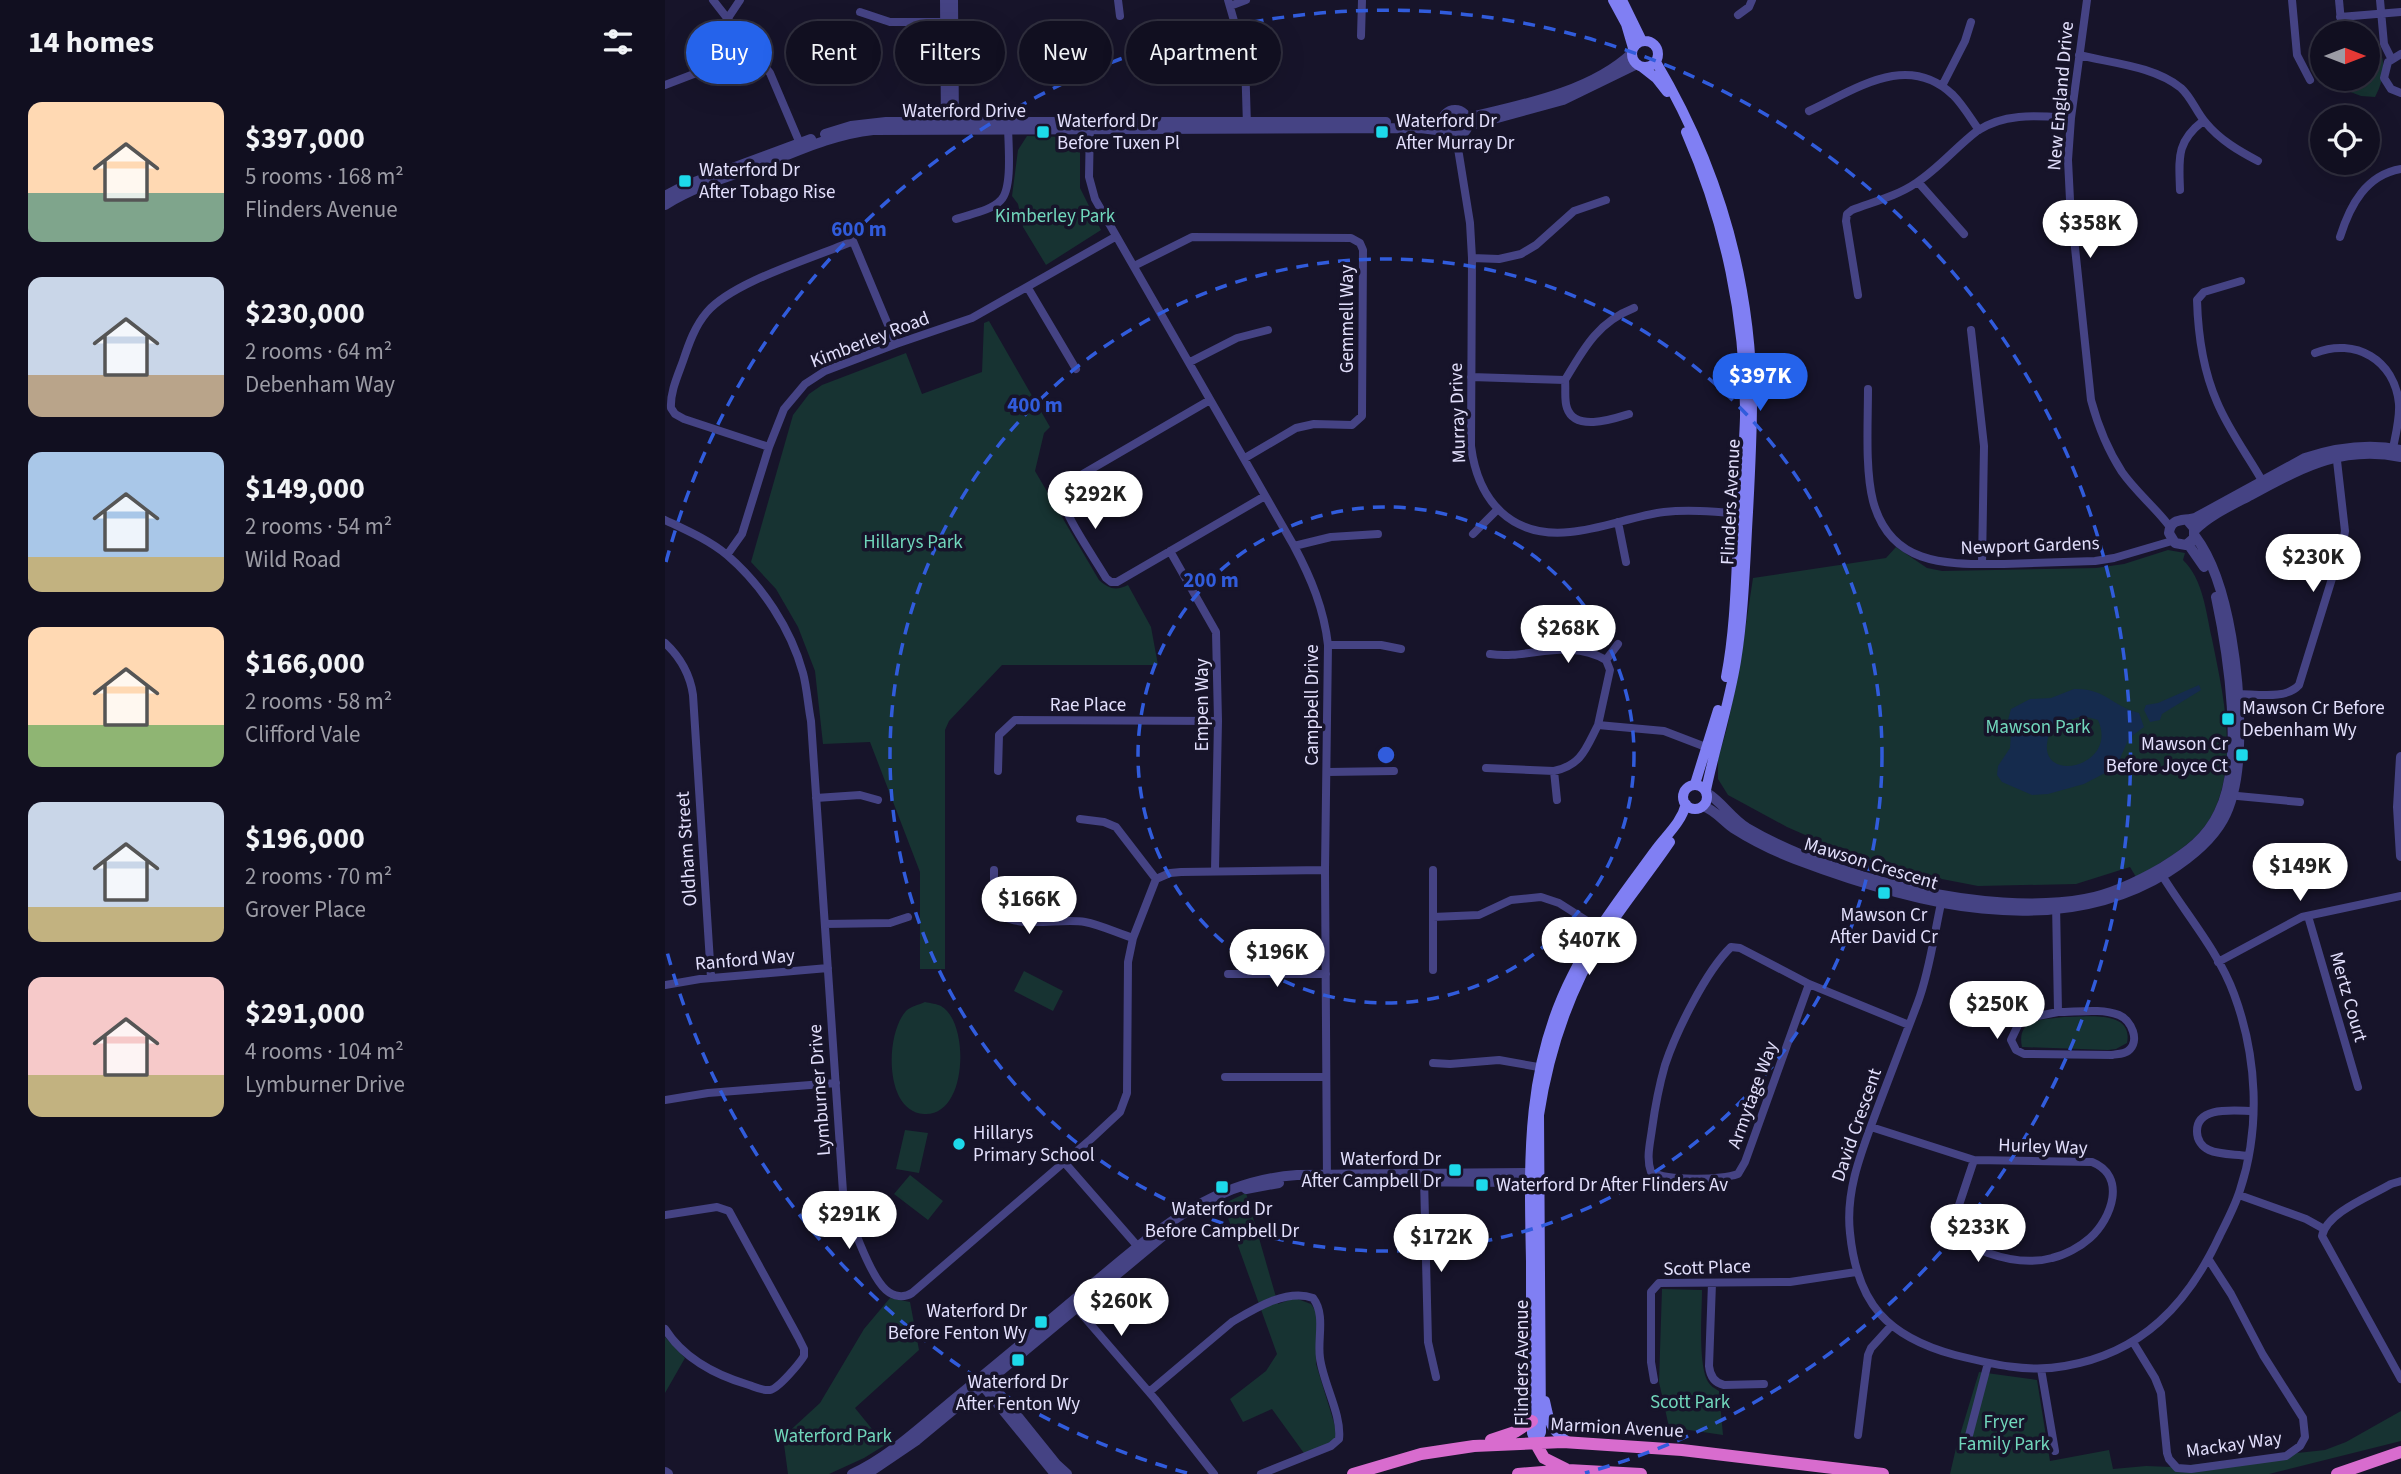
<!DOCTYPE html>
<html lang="en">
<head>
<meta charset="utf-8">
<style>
	body { margin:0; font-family:"Source Sans 3",sans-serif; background:#1a1829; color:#f1f3f6; height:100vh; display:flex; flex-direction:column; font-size:26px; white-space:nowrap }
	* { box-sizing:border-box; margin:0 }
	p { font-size:23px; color:#9c9ca5 }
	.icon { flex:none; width:38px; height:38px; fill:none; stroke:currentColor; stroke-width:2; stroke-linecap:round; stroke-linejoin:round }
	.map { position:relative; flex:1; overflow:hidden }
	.side { display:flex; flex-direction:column; background:#110f20; width:665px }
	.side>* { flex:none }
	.banner { position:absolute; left:21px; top:21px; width:665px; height:63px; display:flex; gap:14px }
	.needle { width:46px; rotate:90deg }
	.fabs { position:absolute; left:1645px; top:21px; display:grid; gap:14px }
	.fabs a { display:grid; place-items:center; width:70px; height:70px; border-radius:50%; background:#110f20; box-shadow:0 7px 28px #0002,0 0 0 2px #302f3e; font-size:35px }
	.price { position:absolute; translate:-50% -60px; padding:0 16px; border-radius:24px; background:#fff; color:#222; font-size:23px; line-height:46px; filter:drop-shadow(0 2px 4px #0008) }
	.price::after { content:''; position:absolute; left:50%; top:42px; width:21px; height:16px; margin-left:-10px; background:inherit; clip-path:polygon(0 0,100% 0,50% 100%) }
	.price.on { background:#2563eb; color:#fff }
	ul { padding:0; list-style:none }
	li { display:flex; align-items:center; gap:21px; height:175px; padding:0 28px }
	li span { display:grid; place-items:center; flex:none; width:196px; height:140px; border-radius:14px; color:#555 }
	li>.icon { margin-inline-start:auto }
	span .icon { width:84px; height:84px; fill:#fffc; stroke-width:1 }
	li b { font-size:30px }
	h2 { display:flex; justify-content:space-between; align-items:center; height:84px; padding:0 28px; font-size:30px }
	.pill { padding:0 24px; border-radius:32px; background:#110f20; box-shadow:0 7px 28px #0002,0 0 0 2px #302f3e; font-size:24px; line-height:63px }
	.pill.on { background:#2563eb; color:#fff }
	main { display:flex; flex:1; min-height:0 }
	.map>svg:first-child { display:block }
	.green { fill:#173332 }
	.water { fill:#152b4d; fill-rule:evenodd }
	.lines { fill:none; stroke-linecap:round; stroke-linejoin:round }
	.minor { stroke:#454384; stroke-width:8 }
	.tertiary { stroke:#454384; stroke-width:10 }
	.secondary { stroke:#807ff3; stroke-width:10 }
	.trunk { stroke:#d86cce; stroke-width:12 }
	.ring { fill:none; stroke:#315cdc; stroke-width:3.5; stroke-dasharray:12 9 }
	.poi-dot { fill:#1dd9ea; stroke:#17142a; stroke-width:2.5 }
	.labels { text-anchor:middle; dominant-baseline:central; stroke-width:7; stroke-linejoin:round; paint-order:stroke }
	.street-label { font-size:19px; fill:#e2dffc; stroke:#17142a }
	.poi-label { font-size:19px; fill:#e2dffc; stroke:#17142a; text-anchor:start }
	.park-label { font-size:19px; fill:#71d7bc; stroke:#17142a }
	.centre { fill:#315cdc; stroke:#17142a; stroke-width:3.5 }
	.ring-label { font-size:21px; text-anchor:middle; font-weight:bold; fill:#315cdc; stroke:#17142a; stroke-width:7; stroke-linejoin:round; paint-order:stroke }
</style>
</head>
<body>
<main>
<section class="side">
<h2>14 homes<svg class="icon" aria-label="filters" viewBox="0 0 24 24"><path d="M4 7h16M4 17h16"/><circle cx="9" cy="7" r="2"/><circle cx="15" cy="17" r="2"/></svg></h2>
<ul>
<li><span style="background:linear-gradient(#ffd9b3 65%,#7fa58c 0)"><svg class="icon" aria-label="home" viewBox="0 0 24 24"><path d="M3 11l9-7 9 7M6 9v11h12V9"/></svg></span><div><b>$397,000</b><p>5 rooms · 168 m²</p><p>Flinders Avenue</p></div></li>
<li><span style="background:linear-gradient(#c9d6e8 70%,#b9a48a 0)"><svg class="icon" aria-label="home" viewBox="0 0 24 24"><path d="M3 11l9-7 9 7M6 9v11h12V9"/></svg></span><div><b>$230,000</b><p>2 rooms · 64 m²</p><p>Debenham Way</p></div></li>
<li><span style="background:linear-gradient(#a9c7e8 75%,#c2b280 0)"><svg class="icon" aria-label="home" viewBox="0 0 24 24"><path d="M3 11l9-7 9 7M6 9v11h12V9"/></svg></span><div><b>$149,000</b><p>2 rooms · 54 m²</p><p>Wild Road</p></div></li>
<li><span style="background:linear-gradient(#ffd9b3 70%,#8fb573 0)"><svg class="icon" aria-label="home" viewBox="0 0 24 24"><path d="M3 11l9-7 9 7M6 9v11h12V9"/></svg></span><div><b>$166,000</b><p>2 rooms · 58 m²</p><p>Clifford Vale</p></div></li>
<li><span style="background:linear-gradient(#c9d6e8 75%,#c2b280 0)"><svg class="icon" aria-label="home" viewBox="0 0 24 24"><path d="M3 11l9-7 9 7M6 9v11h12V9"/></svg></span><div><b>$196,000</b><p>2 rooms · 70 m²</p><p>Grover Place</p></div></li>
<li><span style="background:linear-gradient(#f6c9c9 70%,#c2b280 0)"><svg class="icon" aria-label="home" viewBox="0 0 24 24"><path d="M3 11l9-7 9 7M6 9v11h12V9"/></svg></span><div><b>$291,000</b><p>4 rooms · 104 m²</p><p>Lymburner Drive</p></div></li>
</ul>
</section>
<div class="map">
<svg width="1736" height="1474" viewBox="0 0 1736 1474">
	<rect width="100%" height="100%" fill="#17142a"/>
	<path class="green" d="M1714,49C1722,64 1718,82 1710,97L1696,96L1662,83V79H1703V52Z
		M362,136L402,137L415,148V188L436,230L381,265L358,227L353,204L347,196L353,150Z
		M324,321L385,427L379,433L370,471L434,580C444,589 451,591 463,585L486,627L493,665H337L284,721L280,730V969H255V872L205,742L158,744L150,671L133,627L111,589L86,562L128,415L144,394L157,385L241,353L257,394L317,372L319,323Z
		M1231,547L1262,568L1277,571L1431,568L1459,564L1503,550L1520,553L1518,560C1538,579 1541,612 1547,639C1558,694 1574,759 1548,813C1533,843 1499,861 1471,877L1465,867L1411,884L1313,886L1251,874L1179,852L1122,827L1063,795L1053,779V759L1062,728L1075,664L1088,578L1221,558Z
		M359,971L398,991L388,1011L349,991Z
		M260,1002C265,1003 272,1004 276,1006C305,1022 303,1117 259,1114C219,1112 220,1034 241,1011C246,1006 254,1005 260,1002Z
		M1399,1017C1420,1017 1469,1009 1462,1043L1451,1049L1443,1050L1357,1047C1351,1018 1377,1020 1399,1017Z
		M240,1130L263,1133L254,1173L231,1169Z
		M245,1175L278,1201L263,1220L229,1194Z
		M581,1193L613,1304L630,1298L646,1304L655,1318L651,1364L674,1439L641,1456L607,1409L578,1422L565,1399L601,1371L612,1354L558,1204Z
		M997,1289L1037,1290C1037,1312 1033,1361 1042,1380C1045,1386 1049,1388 1054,1391L1058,1435L1004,1427L994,1382Z
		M225,1298L245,1302L254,1350L190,1408L220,1445L199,1458L164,1474H123L118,1437L155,1403L199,1329Z
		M0,1337L20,1358L0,1393Z
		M1314,1372L1372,1380L1385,1461L1444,1450L1448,1469L1481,1466L1507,1467L1660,1450L1681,1442L1736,1411V1441L1604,1474H1285L1291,1448Z"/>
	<path class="water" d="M1534,685L1536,690L1497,714L1495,720L1485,722L1479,710L1481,705L1493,703Z
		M1409,689C1440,688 1445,705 1474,713L1479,727L1464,738L1453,763L1442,772L1419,784L1383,794L1367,795L1337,782L1332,775L1333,766L1345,748L1346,734L1343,720L1346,709L1365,699L1386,698ZM1418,716L1433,720C1455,769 1367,786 1384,735L1398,722Z"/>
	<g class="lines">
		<path class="minor" d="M48,0L105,73L136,146
			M453,0L455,16
			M563,0L580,59L582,126
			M1422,0L1406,118L1403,160L1405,200L1426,400C1433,426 1442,449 1457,472C1471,492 1490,507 1505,527
			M1627,0L1632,55L1645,80
			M1674,0L1677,33
			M1715,0L1719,44L1726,58
			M565,6L581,0
			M195,12L225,22H284
			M1073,15L1084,7L1087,0
			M1675,17L1736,12
			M63,18L75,0
			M696,36L697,0
			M1736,54L1723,62L1719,78L1726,89L1736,93
			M1414,55C1446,63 1489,66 1516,88C1527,98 1531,112 1541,123C1555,140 1574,151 1593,161
			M0,85L89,51
			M1277,86L1300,41L1306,22
			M1144,111C1190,90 1242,51 1288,95C1298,105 1306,119 1314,130
			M425,122L424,177L430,199L629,546C646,578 659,609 663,645L660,870L662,1181
			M791,136L805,223L807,258L806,446C813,501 846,538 905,532C937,529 968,516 999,512C1025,509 1054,512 1079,514
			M1253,182L1299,234
			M1515,190C1514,158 1511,142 1538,121
			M291,219C305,214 326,211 336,200C348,188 343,142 343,125
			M1675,237C1685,205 1701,175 1736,169
			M807,258L834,259L856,254L871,245L909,211L941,200
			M469,266L527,237L686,238L695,243L698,250L697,416L687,425L649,424L631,428L580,458
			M1576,281L1539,292L1532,300C1533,335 1538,370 1552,402C1564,431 1584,457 1599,484
			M363,288L411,369
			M1193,295L1181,221L1182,214L1187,210C1208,202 1232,196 1251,183C1273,169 1291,147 1312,131C1340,112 1374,116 1406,118
			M1306,330L1319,446L1317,564
			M1650,353C1690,337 1730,360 1734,404C1735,420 1730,437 1727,453
			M525,362L572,338L603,330
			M806,377L900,380C919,348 933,322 969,308
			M900,380C901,389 899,400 902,408C910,432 948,419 964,414
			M1203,389C1203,422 1200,470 1208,501C1226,568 1285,564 1339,564C1370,563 1400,562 1430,561L1449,558L1507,541
			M545,400L399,485L395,489C396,512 429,557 441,578L446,582H452L600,496
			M104,447L19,419L10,414L6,408C5,392 13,375 18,361C24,343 30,326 42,312C69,281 149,258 188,241L231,344
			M0,520C21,530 44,540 62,555C97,585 126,629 138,673C142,688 143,706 146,721L178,1192C182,1214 205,1276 221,1290C229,1297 239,1298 247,1293L426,1139L455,1112L462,1093L463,962L468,938L491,879L505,873L516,872L660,870
			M953,522L961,562
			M808,534L832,510
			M629,546L666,537L713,534
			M505,551L551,632L553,721L550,870
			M62,555L77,534L104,447L119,409L140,384L160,371L231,344L307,318L450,237
			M0,643C15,657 25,674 28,695L46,978
			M663,645H716L736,649
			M825,654C863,660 903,637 941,660L945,670L933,725
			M941,660L953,644
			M1568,694C1587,693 1620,701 1634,685L1678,543L1680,531L1671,452
			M821,768L889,771C917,765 921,748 933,725L999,731L1046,749
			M333,771L334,735L350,720L553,721
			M889,771L892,800
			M663,772L729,771
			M1562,795L1635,802
			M151,798L195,795L213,800
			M415,819L439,822L451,827L491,879
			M329,870V908C345,932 394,917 420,922C436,925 452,933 468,938
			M768,870V970
			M1277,899C1269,934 1265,970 1253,1002C1240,1037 1226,1072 1213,1107C1198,1148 1180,1189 1185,1233C1192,1304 1223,1337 1290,1355C1326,1364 1363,1373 1400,1366C1477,1353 1523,1304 1555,1235C1562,1221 1570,1206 1575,1190C1596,1127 1592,1056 1569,994C1553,950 1519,912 1495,872
			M1391,903L1393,1012
			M1643,916L1693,1087
			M768,917L814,915L846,900L876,897L894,903L938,931
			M160,924L225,923L243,917
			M1553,962L1637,917L1736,896
			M563,974H661
			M1144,984L1080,1162L1073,1174C1055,1180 1003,1181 986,1172C981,1158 985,1144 987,1129C990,1107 994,1086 1000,1065C1011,1032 1041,971 1066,947L1075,948L1144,984L1244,1025
			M0,985L35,979L163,968
			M1393,1012C1412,1012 1437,1008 1454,1015C1466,1020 1476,1041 1463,1051C1459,1054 1452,1054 1447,1055L1359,1054L1351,1050L1346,1040L1354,1023L1368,1017Z
			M768,1063L785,1064L834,1060L879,1068
			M560,1077H660
			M0,1100L43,1093L171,1083
			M1206,1127L1309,1160L1427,1162C1462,1176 1447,1218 1425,1238C1415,1247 1400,1255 1387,1258C1365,1264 1343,1260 1323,1253C1303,1245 1292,1236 1291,1214L1309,1160
			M1583,1156C1571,1154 1555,1155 1544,1150C1537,1147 1532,1140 1532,1132C1531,1105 1571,1111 1588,1111
			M399,1162L475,1249
			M759,1178L763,1342L771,1377
			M1736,1181L1726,1184C1706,1196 1662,1212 1657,1236L1736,1379
			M1574,1195L1641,1219L1659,1229
			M0,1215L52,1207L64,1211L133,1337L139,1349V1356C134,1364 113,1389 105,1390C98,1391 90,1387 84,1385C50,1375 19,1359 0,1329
			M1047,1283L1044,1366C1045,1376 1050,1383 1059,1385L1099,1384
			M408,1304L490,1399L549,1474
			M1468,1342L1490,1378L1496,1393L1502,1453L1504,1459L1512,1468L1526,1469L1621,1456L1635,1446L1640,1437L1638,1418L1598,1355L1566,1294L1544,1260
			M1376,1369L1390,1451
			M989,1380L986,1362V1292L994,1283L1125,1282L1191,1272
			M484,1392L567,1322C589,1309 622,1288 648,1298C661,1315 652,1339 655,1358C658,1383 677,1415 674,1439L666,1446L596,1474
			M1193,1435L1203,1355L1206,1348L1226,1326
			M1302,1443L1323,1363"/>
		<path class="tertiary" d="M280,0L281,128
			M288,0L289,125
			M777 123a13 13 0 1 1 26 0a13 13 0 1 1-26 0Z
			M802,118C856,105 926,92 967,53
			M463,122H721
			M736,122L778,120
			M803,126L898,100L972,64
			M160,134L186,126L221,122H410
			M0,196L19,186L146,139
			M0,205C30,186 66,176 100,164C135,150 170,134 208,130L755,128L780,131
			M1523,521L1529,528V538L1521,545L1510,543L1504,533C1506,516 1520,522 1532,517L1640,458C1671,448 1703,443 1736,450
			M1530,530C1545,515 1567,505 1586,495C1637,468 1676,445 1736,457
			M1523,544L1539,567
			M1736,757L1733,807L1736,856
			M1042,793C1057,802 1066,818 1082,828C1167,878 1322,917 1420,899C1447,894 1474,881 1498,867C1522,852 1542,838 1554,812C1580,760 1563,653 1551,597
			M1038,806C1050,810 1058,821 1068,828C1087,840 1109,851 1130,859C1246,903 1389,943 1503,872C1557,838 1572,809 1574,746C1576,687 1566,583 1530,536
			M696,1181L873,1182
			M581,1189L614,1183
			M321,1377L391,1464L402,1474
			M315,1382L390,1474
			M0,1472L3,1474
			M187,1474C222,1458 252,1430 281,1406C327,1368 372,1331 417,1293C484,1238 541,1181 632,1175L871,1173
			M202,1474L252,1440L498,1236"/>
		<path class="secondary" d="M948,0L961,24L968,48
			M957,0L977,41
			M967 54a13 13 0 1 1 26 0a13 13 0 1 1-26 0Z
			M991,62C1052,165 1086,280 1087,401C1087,438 1085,475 1083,512C1080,562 1079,611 1071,661C1064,704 1050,747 1041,790
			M977,67L991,78L1002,92
			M1021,132C1060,221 1081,320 1080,417C1079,451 1076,484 1074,518C1071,571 1071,625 1061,677
			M1030,784L1053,710
			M1018 797a12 12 0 1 1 24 0a12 12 0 1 1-24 0Z
			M880,1401C885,1423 884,1430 905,1443
			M871,1444L867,1433V1421C866,1368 866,1314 866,1261C864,1162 860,1068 907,976C929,931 960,892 989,852C1000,836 1016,824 1021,804
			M871,1444L876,1432L874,1115C884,1050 904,990 939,934C960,902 984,873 1005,842"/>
		<path class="trunk" d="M826,1440L850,1432L867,1421
			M871,1444L879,1458L901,1469
			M688,1474L756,1454L809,1446L898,1442L1017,1450L1218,1474
			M853,1474L903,1470L976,1474
			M1672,1474L1736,1452"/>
	</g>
	<g class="ring">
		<circle cx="721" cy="755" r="248"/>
		<circle cx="721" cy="755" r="496"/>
		<path d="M522 1473A745 745 0 0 1 1 948M1 562A745 745 0 1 1 920 1473"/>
	</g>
	<g class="poi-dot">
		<rect x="371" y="125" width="14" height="14" rx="3.5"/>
		<rect x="710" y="125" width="14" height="14" rx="3.5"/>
		<rect x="13" y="174" width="14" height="14" rx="3.5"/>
		<rect x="1556" y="712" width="14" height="14" rx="3.5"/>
		<rect x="1570" y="748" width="14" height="14" rx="3.5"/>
		<rect x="1212" y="886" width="14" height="14" rx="3.5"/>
		<circle cx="294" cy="1144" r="7"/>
		<rect x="783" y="1163" width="14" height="14" rx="3.5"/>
		<rect x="810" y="1178" width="14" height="14" rx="3.5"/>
		<rect x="550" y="1180" width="14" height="14" rx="3.5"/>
		<rect x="369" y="1315" width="14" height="14" rx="3.5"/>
		<rect x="346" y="1353" width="14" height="14" rx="3.5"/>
	</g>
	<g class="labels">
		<g class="street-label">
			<text transform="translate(1396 96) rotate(-85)">New England Drive</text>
			<text x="299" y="111">Waterford Drive</text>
			<text transform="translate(682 319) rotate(-90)">Gemmell Way</text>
			<text transform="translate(205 340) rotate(-21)">Kimberley Road</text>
			<text transform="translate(793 413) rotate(-92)">Murray Drive</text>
			<text transform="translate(1066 502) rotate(-87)">Flinders Avenue</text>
			<text transform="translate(1365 546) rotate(-2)">Newport Gardens</text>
			<text x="423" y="705">Rae Place</text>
			<text transform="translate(537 705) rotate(-90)">Empen Way</text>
			<text transform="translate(647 705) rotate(-90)">Campbell Drive</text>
			<text transform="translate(22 849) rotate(-94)">Oldham Street</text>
			<text transform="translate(1206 864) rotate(17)">Mawson Crescent</text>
			<text transform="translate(80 960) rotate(-5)">Ranford Way</text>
			<text transform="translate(1683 997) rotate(74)">Mertz Court</text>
			<text transform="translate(155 1090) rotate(-94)">Lymburner Drive</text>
			<text transform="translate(1088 1095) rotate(-70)">Armytage Way</text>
			<text transform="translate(1192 1125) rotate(-71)">David Crescent</text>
			<text transform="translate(1378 1147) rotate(2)">Hurley Way</text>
			<text transform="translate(1042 1268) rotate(-2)">Scott Place</text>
			<text transform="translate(857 1363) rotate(-90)">Flinders Avenue</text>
			<text transform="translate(952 1428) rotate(3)">Marmion Avenue</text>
			<text transform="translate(1569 1445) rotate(-8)">Mackay Way</text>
		</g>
		<g class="poi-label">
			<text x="392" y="121">Waterford Dr<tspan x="392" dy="22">Before Tuxen Pl</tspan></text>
			<text x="731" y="121">Waterford Dr<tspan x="731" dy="22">After Murray Dr</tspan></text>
			<text x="34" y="170">Waterford Dr<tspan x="34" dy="22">After Tobago Rise</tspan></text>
			<text x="1577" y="708">Mawson Cr Before<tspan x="1577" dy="22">Debenham Wy</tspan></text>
			<text x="1563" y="744" text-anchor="end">Mawson Cr<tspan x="1563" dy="22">Before Joyce Ct</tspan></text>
			<text x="1219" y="915" text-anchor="middle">Mawson Cr<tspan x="1219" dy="22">After David Cr</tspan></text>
			<text x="308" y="1133">Hillarys<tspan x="308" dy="22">Primary School</tspan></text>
			<text x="776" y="1159" text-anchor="end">Waterford Dr<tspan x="776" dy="22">After Campbell Dr</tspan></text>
			<text x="831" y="1185">Waterford Dr After Flinders Av</text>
			<text x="557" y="1209" text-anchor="middle">Waterford Dr<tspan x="557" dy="22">Before Campbell Dr</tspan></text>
			<text x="362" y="1311" text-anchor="end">Waterford Dr<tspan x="362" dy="22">Before Fenton Wy</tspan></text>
			<text x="353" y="1382" text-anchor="middle">Waterford Dr<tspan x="353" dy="22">After Fenton Wy</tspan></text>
		</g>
		<g class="park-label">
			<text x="390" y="216">Kimberley Park</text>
			<text x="248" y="542">Hillarys Park</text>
			<text x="1373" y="727">Mawson Park</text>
			<text x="1025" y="1402">Scott Park</text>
			<text x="1339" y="1422">Fryer<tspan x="1339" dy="22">Family Park</tspan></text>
			<text x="168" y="1436">Waterford Park</text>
		</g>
	</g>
	<circle cx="721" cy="755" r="10" class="centre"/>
	<g class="ring-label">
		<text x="194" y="236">600 m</text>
		<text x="370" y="412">400 m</text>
		<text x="546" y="587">200 m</text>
	</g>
</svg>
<div class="fabs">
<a><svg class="needle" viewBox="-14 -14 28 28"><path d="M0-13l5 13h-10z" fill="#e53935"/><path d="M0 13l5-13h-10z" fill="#9c9ca5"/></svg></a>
<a><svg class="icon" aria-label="locate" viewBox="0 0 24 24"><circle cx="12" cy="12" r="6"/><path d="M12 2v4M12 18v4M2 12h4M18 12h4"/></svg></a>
</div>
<b class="price" style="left:1425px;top:260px">$358K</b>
<b class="price on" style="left:1095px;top:413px">$397K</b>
<b class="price" style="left:430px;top:531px">$292K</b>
<b class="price" style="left:1648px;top:594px">$230K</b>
<b class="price" style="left:903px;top:665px">$268K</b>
<b class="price" style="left:1635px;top:903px">$149K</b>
<b class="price" style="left:364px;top:936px">$166K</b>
<b class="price" style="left:924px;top:977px">$407K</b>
<b class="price" style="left:612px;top:989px">$196K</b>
<b class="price" style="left:1332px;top:1041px">$250K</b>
<b class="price" style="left:184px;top:1251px">$291K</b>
<b class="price" style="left:1313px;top:1264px">$233K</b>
<b class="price" style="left:776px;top:1274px">$172K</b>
<b class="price" style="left:456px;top:1338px">$260K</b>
<div class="banner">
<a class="pill on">Buy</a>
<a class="pill">Rent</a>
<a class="pill">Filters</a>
<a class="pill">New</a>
<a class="pill">Apartment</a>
</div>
</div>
</main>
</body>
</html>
